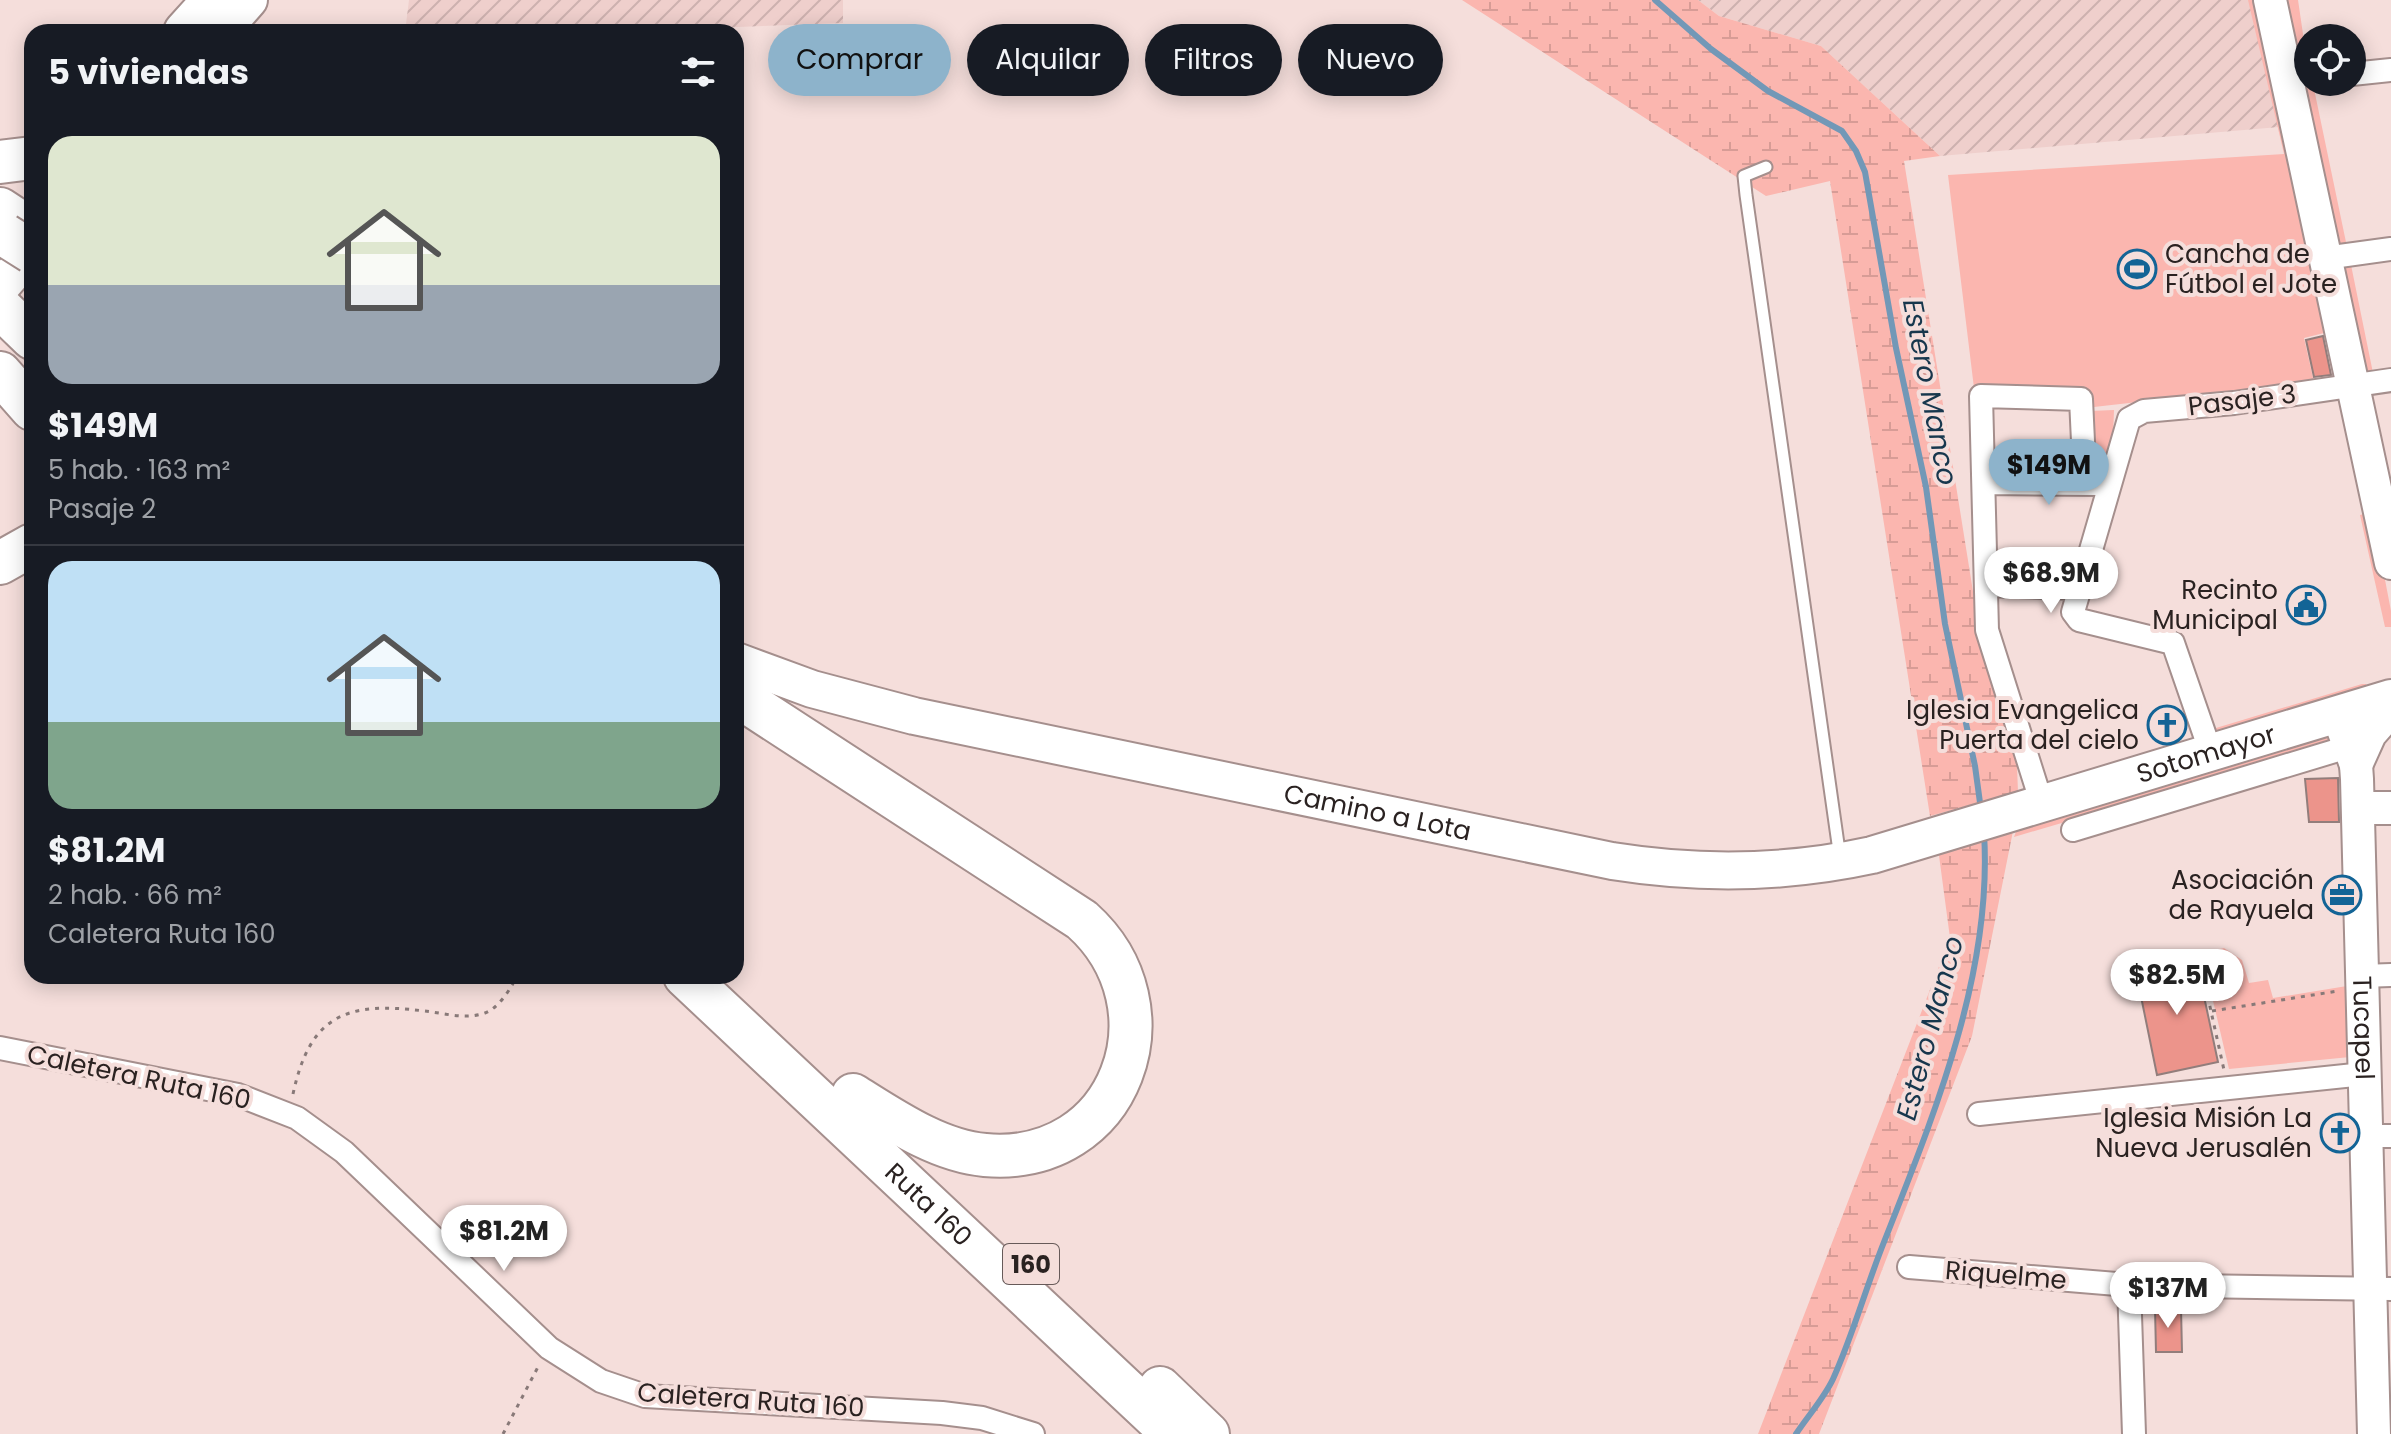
<!DOCTYPE html>
<html lang="es">
<head>
<meta charset="utf-8">
<style>
	body { margin:0; font-family:Poppins,sans-serif; background:#20242c; color:#f1f3f6; height:100vh; display:flex; flex-direction:column; font-size:30px; white-space:nowrap }
	* { box-sizing:border-box; margin:0 }
	p { font-size:26px; color:#9ea1a6 }
	.icon { flex:none; width:44px; height:44px; fill:none; stroke:currentColor; stroke-width:2; stroke-linecap:round; stroke-linejoin:round }
	.map { position:relative; flex:1; overflow:hidden }
	.drawer { position:absolute; left:24px; top:24px; width:720px; height:960px; display:flex; flex-direction:column; background:#171b24; border-radius:24px; box-shadow:0 4px 20px #0003 }
	.drawer>* { flex:none }
	.top-card { position:absolute; left:768px; top:24px; width:760px; height:72px; display:flex; gap:16px }
	.controls { position:absolute; left:2294px; top:24px; display:grid; gap:16px }
	.controls a { display:grid; place-items:center; width:72px; height:72px; border-radius:50%; background:#171b24; box-shadow:0 4px 20px #0003; font-size:40px }
	.price { position:absolute; translate:-50% -68px; padding:0 18px; border-radius:28px; background:#fff; color:#222; font-size:26px; line-height:52px; filter:drop-shadow(0 2px 4px #0008) }
	.price::after { content:''; position:absolute; left:50%; top:48px; width:24px; height:18px; margin-left:-12px; background:inherit; clip-path:polygon(0 0,100% 0,50% 100%) }
	.price.current { background:#8db3cb; color:#111 }
	ul { padding:0; list-style:none }
	li { display:grid; align-content:center; gap:16px; height:424px; padding:0 24px }
	li+li { border-top:2px solid #363941 }
	li span { display:grid; place-items:center; height:248px; border-radius:24px; color:#555 }
	li>.icon { margin-inline-start:auto }
	span .icon { width:144px; height:144px; fill:#fffc; stroke-width:1 }
	li b { font-size:34px }
	h2 { display:flex; justify-content:space-between; align-items:center; height:96px; padding:0 24px; font-size:34px }
	.pill { padding:0 28px; border-radius:36px; background:#171b24; box-shadow:0 4px 20px #0003; font-size:28px; line-height:72px }
	.pill.current { background:#8db3cb; color:#111 }
	.map>svg:first-child { display:block }
	.industrial { fill:url(#industrial-furrows) }
	.green { fill:#fbb6af }
	.wetland { fill:url(#wetland-marsh) }
	.lines { fill:none; stroke-linecap:round; stroke-linejoin:round }
	.stream { stroke:#7298b7; stroke-width:6 }
	.building { fill:#ec948b; stroke:#927d7b; stroke-width:2 }
	.lane-casing { stroke:#a58f8d; stroke-width:15 }
	.street-casing { stroke:#a58f8d; stroke-width:26 }
	.secondary-casing { stroke:#a58f8d; stroke-width:36 }
	.primary-casing { stroke:#a58f8d; stroke-width:40 }
	.highway-casing { stroke:#a58f8d; stroke-width:46 }
	.path { stroke:#887978; stroke-width:3; stroke-dasharray:4 6; stroke-linecap:butt }
	.lane { stroke:#fff; stroke-width:11 }
	.street { stroke:#fff; stroke-width:22 }
	.secondary { stroke:#fff; stroke-width:32 }
	.primary { stroke:#fff; stroke-width:36 }
	.highway { stroke:#fff; stroke-width:42 }
	.highway-bridge-casing { stroke:#a58f8d; stroke-width:46; stroke-linecap:butt }
	.highway-bridge { stroke:#fff; stroke-width:42 }
	.labels { text-anchor:middle; dominant-baseline:central; stroke-width:8; stroke-linejoin:round; paint-order:stroke }
	.shield { fill:#f5dedb; stroke:#675a59; stroke-width:2 }
	.shield-label { font-size:24px; font-weight:bold; fill:#2a2221 }
	.poi-label { font-size:26px; fill:#2a2221; stroke:#f5dedb; text-anchor:end }
	.street-label { font-size:26px; fill:#2a2221; stroke:#f5dedb }
	.water-label { font-size:28px; font-style:italic; fill:#17374d; stroke:#f5dedb }
</style>
</head>
<body>
<div class="map">
<svg width="2391" height="1434" viewBox="0 0 2391 1434">
	<defs>
		<pattern id="industrial-furrows" width="10" height="10" patternUnits="userSpaceOnUse" patternTransform="scale(2)"><rect width="10" height="10" fill="#efcfcc"/><path d="M-1 1l2-2M0 10L10 0M9 11l2-2" fill="none" stroke="#cdb1af"/></pattern>
		<pattern id="wetland-marsh" width="20" height="14" patternUnits="userSpaceOnUse" patternTransform="scale(2)"><rect width="20" height="14" fill="#fbb6af"/><path d="M1 5h8M5 5V1M11 12h8M15 12V8" fill="none" stroke="#d79c96"/></pattern>
	</defs>
	<rect width="100%" height="100%" fill="#f5dedb"/>
	<path class="industrial" d="M409,0H843V23L604,32H405Z
		M1698,0H2249L2279,127L1940,156L1821,46L1719,16Z"/>
	<path class="green" d="M2248,0H2262L2332,331L2304,338L2314,382L2085,408L2084,394L1974,388L1948,175L2284,154Z
		M2282,0H2298L2308,68L2297,70Z
		M2313,84L2347,247L2335,249L2300,86Z
		M2350,260L2373,373L2361,375L2338,261Z
		M2114,410L2112,465L2103,472L2097,471L2090,411Z
		M2372,512L2391,611V627H2385L2360,515Z
		M2362,684H2366L2369,692L2218,738L2216,728Z
		M2322,731L2333,737L2330,744L2014,837L2020,821Z
		M2224,948L2242,960L2249,983L2268,980L2273,998L2347,986L2350,1057L2229,1069L2202,954Z"/>
	<path class="wetland" d="M1462,0H1698L1719,16L1821,46L1940,156L1904,161L1975,604L2017,766L2018,792L1930,816L1830,181L1766,196Z
		M2015,821L1972,1036L1819,1434H1758L1950,938L1938,848Z"/>
	<g class="lines">
		<path class="stream" d="M1655,0L1711,49L1768,91L1842,131L1856,151L1865,172L1896,348L1926,487L1945,624L1975,766L1981,810
			M1796,1434C1808,1416 1824,1398 1833,1379C1853,1335 1866,1287 1884,1242C1934,1115 1993,973 1984,833"/>
	</g>
	<path class="building" d="M2323,336L2331,375L2314,377L2306,340Z
		M2338,778L2339,822H2309L2305,779Z
		M2196,959L2218,1062L2157,1075L2136,972Z
		M2155,1308H2181L2182,1352H2156Z"/>
	<g class="lines">
		<g class="lane-casing">
			<path id="lane" d="M1766,167L1744,176L1746,195L1840,858"/>
		</g>
		<g class="street-casing">
			<path id="street" d="M2352,74L2391,70
				M2325,258L2391,249
				M1986,483L2100,484
				M1986,585L2078,588
				M2211,753L2173,643L2079,620L2073,612L2129,419L2144,411L2234,403L2391,380
				M2042,804L1987,630L1981,396L2081,399L2085,484
				M2073,830L2348,747
				M2362,976L2391,975
				M0,1048L238,1095L297,1118L344,1152L549,1348L601,1381L645,1396L942,1413L982,1418L1033,1434
				M1979,1114L2364,1074
				M2365,1136H2391
				M1909,1267L2129,1285L2391,1289
				M2129,1285L2134,1434"/>
		</g>
		<g class="secondary-casing">
			<g id="secondary">
				<path d="M2270,0L2391,563"/>
				<path id="s1" d="M2338,715L2356,765L2357,779L2374,1434"/>
				<path d="M2356,765L2370,734L2391,710"/>
				<path d="M2358,808H2391"/>
			</g>
		</g>
		<g class="primary-casing">
			<g id="primary">
				<path d="M221,32L249,0"/>
				<path d="M0,288L32,251"/>
				<path id="s2" d="M736,661L812,689L914,716L1612,861C1700,875 1785,874 1872,855L2391,698"/>
			</g>
		</g>
		<g class="highway-casing">
			<g id="highway">
				<path d="M185,32L214,0"/>
				<path d="M0,162L32,158"/>
				<path d="M0,209L32,230"/>
				<path d="M0,307L32,338"/>
				<path d="M0,373L32,409"/>
				<path d="M0,563L32,545"/>
				<path d="M736,695L1082,920C1179,1007 1122,1167 985,1155C938,1151 893,1120 853,1095"/>
				<path id="s3" d="M685,976L1173,1434"/>
				<path d="M1160,1388L1208,1434"/>
			</g>
		</g>
		<path class="path" d="M2199,957L2224,1070
			M2212,1011L2338,991
			M293,1094C310,1015 346,1001 424,1011C444,1013 465,1020 485,1013C499,1008 511,988 517,976
			M503,1434L539,1365"/>
		<use href="#lane" class="lane"/>
		<use href="#street" class="street"/>
		<use href="#secondary" class="secondary"/>
		<use href="#primary" class="primary"/>
		<use href="#highway" class="highway"/>
		<g class="highway-bridge-casing">
			<path id="highway-bridge" d="M5,235L32,252"/>
		</g>
		<use href="#highway-bridge" class="highway-bridge"/>
	</g>
	<defs>
		<g id="stadium-ring" transform="scale(2)"><circle r="9.5" fill="#f5dedb" stroke="#136496" stroke-width="1.5"/><path d="M0-5a6.5 5 0 1 0 0 10a6.5 5 0 1 0 0-10ZM-3.5-1.8h7v3.6h-7Z" fill="#136496"/></g>
		<g id="civic-ring" transform="scale(2)"><circle r="9.5" fill="#f5dedb" stroke="#136496" stroke-width="1.5"/><path d="M-.6-6.5H3V-4.5H.6V-3L4-1V1h2V6H-6V1h2V-1L-.6-3ZM-1.2 2.5V6h2.4V2.5Z" fill="#136496"/></g>
		<g id="church-ring" transform="scale(2)"><circle r="9.5" fill="#f5dedb" stroke="#136496" stroke-width="1.5"/><path d="M-1.2-6h2.4v3.5h3.3v2.4h-3.3V6h-2.4V-.1h-3.3v-2.4h3.3Z" fill="#136496"/></g>
		<g id="office-ring" transform="scale(2)"><circle r="9.5" fill="#f5dedb" stroke="#136496" stroke-width="1.5"/><path d="M-6-3h4V-5.5h4V-3h4V5H-6ZM-1-4.5V-3h2v-1.5ZM-6 0V1H6V0Z" fill="#136496"/></g>
	</defs>
	<g fill-rule="evenodd">
		<use href="#stadium-ring" x="2137" y="269"/>
		<use href="#civic-ring" x="2306" y="605"/>
		<use href="#church-ring" x="2167" y="725"/>
		<use href="#office-ring" x="2342" y="895"/>
		<use href="#church-ring" x="2340" y="1133"/>
	</g>
	<g class="labels">
		<rect class="shield" x="1003" y="1244" width="56" height="40" rx="6"/>
		<g class="shield-label">
			<text x="1031" y="1264">160</text>
		</g>
		<g class="poi-label">
			<text x="2165" y="254" text-anchor="start">Cancha de<tspan x="2165" dy="30">Fútbol el Jote</tspan></text>
			<text x="2278" y="590">Recinto<tspan x="2278" dy="30">Municipal</tspan></text>
			<text x="2139" y="710">Iglesia Evangelica<tspan x="2139" dy="30">Puerta del cielo</tspan></text>
			<text x="2314" y="880">Asociación<tspan x="2314" dy="30">de Rayuela</tspan></text>
			<text x="2312" y="1118">Iglesia Misión La<tspan x="2312" dy="30">Nueva Jerusalén</tspan></text>
		</g>
		<g class="street-label">
			<text transform="translate(2242 400) rotate(-7)">Pasaje 3</text>
			<text stroke="none"><textPath href="#s2" startOffset="1510">Sotomayor</textPath></text>
			<text stroke="none"><textPath href="#s2" startOffset="660">Camino a Lota</textPath></text>
			<text stroke="none"><textPath href="#s1" startOffset="316">Tucapel</textPath></text>
			<text transform="translate(139 1077) rotate(12)">Caletera Ruta 160</text>
			<text stroke="none"><textPath href="#s3" startOffset="334">Ruta 160</textPath></text>
			<text transform="translate(2006 1275) rotate(5)">Riquelme</text>
			<text transform="translate(751 1400) rotate(4)">Caletera Ruta 160</text>
		</g>
		<g class="water-label">
			<text transform="translate(1930 392) rotate(79)">Estero Manco</text>
			<text transform="translate(1930 1028) rotate(-75)">Estero Manco</text>
		</g>
	</g>
</svg>
<div class="controls">
<a><svg class="icon" aria-label="locate" viewBox="0 0 24 24"><circle cx="12" cy="12" r="6"/><path d="M12 2v4M12 18v4M2 12h4M18 12h4"/></svg></a>
</div>
<b class="price current" style="left:2049px;top:507px">$149M</b>
<b class="price" style="left:2051px;top:615px">$68.9M</b>
<b class="price" style="left:2177px;top:1017px">$82.5M</b>
<b class="price" style="left:504px;top:1273px">$81.2M</b>
<b class="price" style="left:2168px;top:1330px">$137M</b>
<div class="top-card">
<a class="pill current">Comprar</a>
<a class="pill">Alquilar</a>
<a class="pill">Filtros</a>
<a class="pill">Nuevo</a>
</div>
<section class="drawer">
<h2>5 viviendas<svg class="icon" aria-label="filters" viewBox="0 0 24 24"><path d="M4 7h16M4 17h16"/><circle cx="9" cy="7" r="2"/><circle cx="15" cy="17" r="2"/></svg></h2>
<ul>
<li><span style="background:linear-gradient(#dfe7d0 60%,#9aa5b1 0)"><svg class="icon" aria-label="home" viewBox="0 0 24 24"><path d="M3 11l9-7 9 7M6 9v11h12V9"/></svg></span><div><b>$149M</b><p>5 hab. · 163 m²</p><p>Pasaje 2</p></div></li>
<li><span style="background:linear-gradient(#bfe0f5 65%,#7fa58c 0)"><svg class="icon" aria-label="home" viewBox="0 0 24 24"><path d="M3 11l9-7 9 7M6 9v11h12V9"/></svg></span><div><b>$81.2M</b><p>2 hab. · 66 m²</p><p>Caletera Ruta 160</p></div></li>
</ul>
</section>
</div>
</body>
</html>
